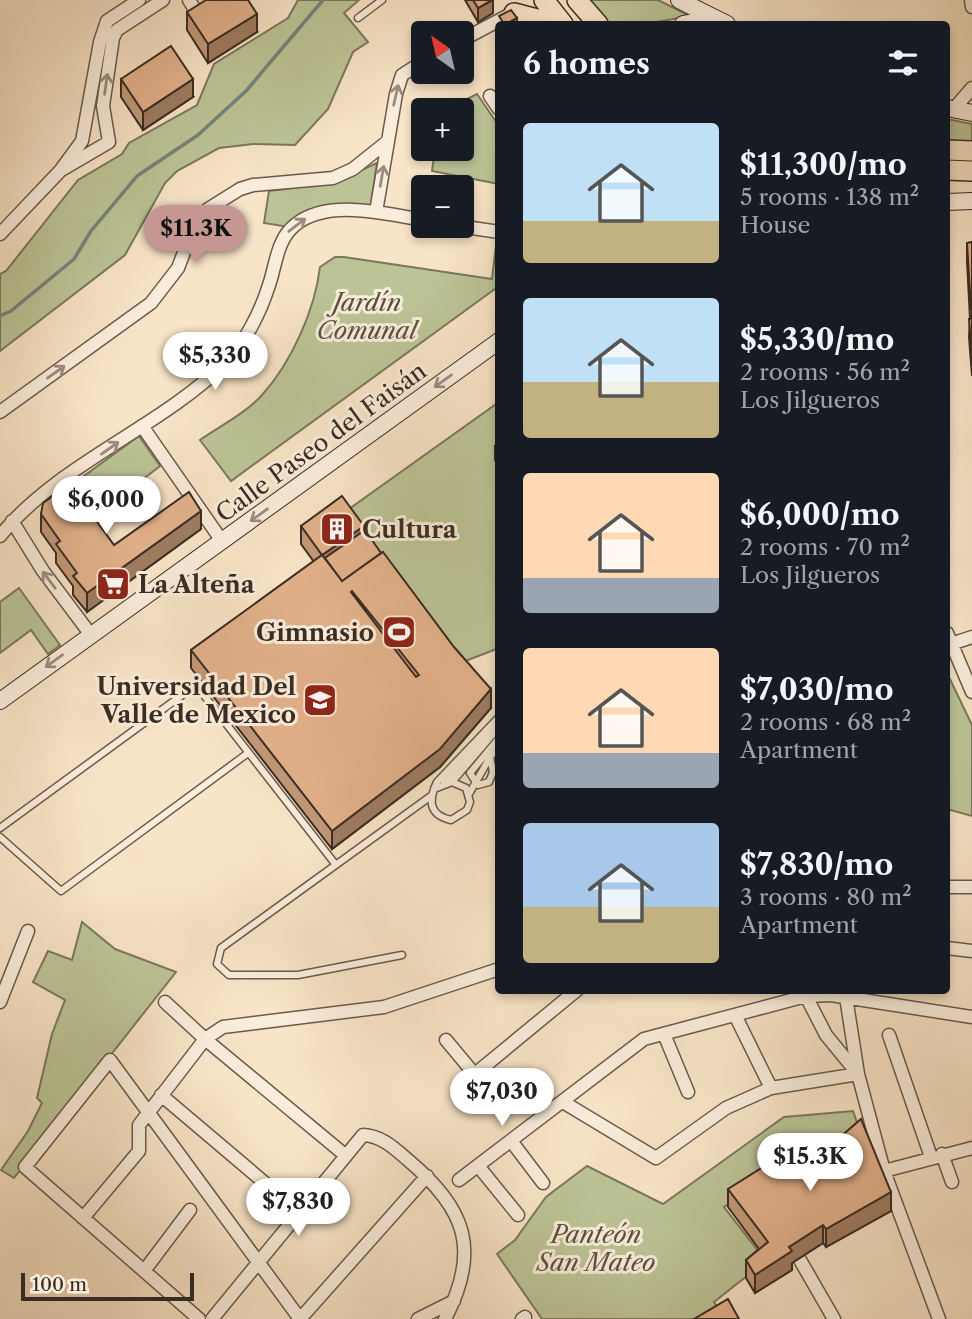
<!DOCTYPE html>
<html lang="en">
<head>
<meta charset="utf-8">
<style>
	body { margin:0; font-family:"Libre Caslon Text",serif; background:#20242c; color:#f1f3f6; height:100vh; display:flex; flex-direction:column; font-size:26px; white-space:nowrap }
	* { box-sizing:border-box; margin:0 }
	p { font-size:23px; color:#9ea1a6 }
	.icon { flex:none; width:38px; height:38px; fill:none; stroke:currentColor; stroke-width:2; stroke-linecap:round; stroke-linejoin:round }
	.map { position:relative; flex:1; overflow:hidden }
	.sheet { position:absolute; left:495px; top:21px; width:455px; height:973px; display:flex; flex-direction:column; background:#171b24; border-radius:7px; box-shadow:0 4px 10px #0003 }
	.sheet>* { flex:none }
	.needle { width:46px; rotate:326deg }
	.tools { position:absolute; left:411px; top:21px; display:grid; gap:14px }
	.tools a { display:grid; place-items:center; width:63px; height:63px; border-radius:7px; background:#171b24; box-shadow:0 4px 10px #0003; font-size:35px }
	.scale { position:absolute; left:21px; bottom:18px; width:173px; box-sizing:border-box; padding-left:7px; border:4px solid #3a2c23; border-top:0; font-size:19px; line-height:24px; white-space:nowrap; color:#3a2c23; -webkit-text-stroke:5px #faeddb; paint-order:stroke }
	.price { position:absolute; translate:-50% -60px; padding:0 16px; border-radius:24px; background:#fff; color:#222; font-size:23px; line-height:46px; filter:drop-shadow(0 2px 4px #0008) }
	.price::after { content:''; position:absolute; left:50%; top:42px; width:21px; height:16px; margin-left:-10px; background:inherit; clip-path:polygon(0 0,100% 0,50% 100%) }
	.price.current { background:#c59692; color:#111 }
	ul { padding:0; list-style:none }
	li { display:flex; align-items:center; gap:21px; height:175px; padding:0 28px }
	li span { display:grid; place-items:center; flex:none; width:196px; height:140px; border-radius:7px; color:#555 }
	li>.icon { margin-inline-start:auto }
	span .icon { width:84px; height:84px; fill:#fffc; stroke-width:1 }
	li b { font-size:30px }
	h2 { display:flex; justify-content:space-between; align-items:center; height:84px; padding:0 28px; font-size:30px }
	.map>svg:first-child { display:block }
	.green { fill:#bcc497; stroke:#7b785d; stroke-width:2 }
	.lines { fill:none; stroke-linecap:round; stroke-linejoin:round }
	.stream { stroke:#75847c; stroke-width:3.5 }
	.lane-casing { stroke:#6a5a4c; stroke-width:9 }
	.street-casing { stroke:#6a5a4c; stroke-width:15 }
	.secondary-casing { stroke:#3a2c23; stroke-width:18 }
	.primary-casing { stroke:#3a2c23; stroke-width:22 }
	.lane { stroke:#faeddb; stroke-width:6 }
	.street { stroke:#faeddb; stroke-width:12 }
	.secondary { stroke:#faeddb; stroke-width:16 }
	.primary { stroke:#f8e4c7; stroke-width:19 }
	.wall { fill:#c29878; stroke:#3a2c23; stroke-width:2 }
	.shaded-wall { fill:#9e7c61; stroke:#3a2c23; stroke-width:2 }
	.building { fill:#e2b18b; stroke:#3a2c23; stroke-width:2; fill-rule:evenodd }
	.oneway { stroke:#9a8c7f }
	.labels { text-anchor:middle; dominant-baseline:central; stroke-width:6; stroke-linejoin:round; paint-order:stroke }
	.park-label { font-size:24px; font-style:italic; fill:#5a5240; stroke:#faeddb }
	.street-label { font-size:24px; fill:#3a2c23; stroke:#faeddb }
	.poi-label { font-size:24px; font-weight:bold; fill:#3a2c23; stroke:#faeddb; text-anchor:start }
</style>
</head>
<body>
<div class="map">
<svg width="972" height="1319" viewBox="0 0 972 1319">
	<rect width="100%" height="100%" fill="#f8e4c7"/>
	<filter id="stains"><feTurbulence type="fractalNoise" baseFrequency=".00286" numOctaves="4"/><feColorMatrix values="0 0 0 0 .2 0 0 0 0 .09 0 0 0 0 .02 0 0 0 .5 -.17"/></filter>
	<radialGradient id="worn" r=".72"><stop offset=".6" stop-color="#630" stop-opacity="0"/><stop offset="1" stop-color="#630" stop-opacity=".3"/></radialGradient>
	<path class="green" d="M298,0H359L344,13L368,42L353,52L328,109L295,145L253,144L219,148L177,171L165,183L125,255L0,351V274L6,271L78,180L122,154L129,143L197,105L214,64L288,18Z
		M586,0H658L690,16L646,24H610Z
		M477,94L499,126V184L432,171L435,149H462V110H445Z
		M947,119L972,124V145H947Z
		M377,163L370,210L344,209L289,227L264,223L269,191L333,183Z
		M497,237L499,286L231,481L200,440C220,426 246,413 262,395C291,363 315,310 320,267L335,257H344L492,279Z
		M499,402V457L495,460L499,466V648L455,665L342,514Z
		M139,436L160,466L85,524L62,492Z
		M19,588L60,645L48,654L31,630L0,653V602Z
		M947,673L972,725V816L947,809Z
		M82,922L115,949L176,972L14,1178L1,1170L28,1131L42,1103L37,1098L52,1034L65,1000L33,982L48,951L72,960Z
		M853,1111L861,1134L809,1181L796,1163L724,1207L766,1261L714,1302L721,1314L714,1319H542L497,1254L515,1240L546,1197L587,1166L663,1204L784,1117Z"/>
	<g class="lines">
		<path class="stream" d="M0,316L11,311L74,259L91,231L137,176L198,135L246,91L323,0"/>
		<g class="lane-casing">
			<path id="lane" d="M358,18L382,0
				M499,738L470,773L478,785L489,782L493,772L490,757L499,747
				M444,782L499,722
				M452,782L499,727
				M434,789L452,782L466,788L470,802L467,810L451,820C429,815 428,801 437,782L499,717
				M469,794L489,759
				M0,828L196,685L336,865
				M0,837L61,891L248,753
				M402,955L298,975H229L217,964L221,948L431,796"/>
		</g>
		<g class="street-casing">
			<path id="street" d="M189,0L194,8L203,12L208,10L214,0
				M971,0L972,7
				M462,40L511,14
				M490,96L499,109
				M953,110L972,88
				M63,169L109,142L103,106L113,38L117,30L163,0
				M376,212L396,94L402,75L424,61
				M459,226L499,232
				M0,234L60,171L82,141L100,42L107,21L139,0
				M0,412L151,303L178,268L196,221L208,209L240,189L253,185L333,178L353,169L388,141
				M142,426L222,541
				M12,521L43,571L91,635
				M0,536C59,463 161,428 227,361C245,342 260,313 268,288C276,267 276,240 295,225C328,198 385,214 424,220
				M947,633L972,692
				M951,644L972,637
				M947,887H972
				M947,948L972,951
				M806,996L826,1035L858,1074
				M846,997L858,1074L884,1171L939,1319
				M0,1002L28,931
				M165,1002L205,1039L345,1155
				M735,1015L771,1088
				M664,1034L688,1092
				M889,1035L931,1157
				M446,1040L486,1088
				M475,1074L577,990
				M161,1095L298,1211
				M563,1102L656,1158L726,1108L771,1088L858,1074
				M512,1142L543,1183
				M942,1154L952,1182
				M479,1167L518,1215
				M884,1171L972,1148
				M459,1180L644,1039L806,996L831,995L972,1017
				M83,1218L139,1151V1125L205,1039L223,1027L384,1007L499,969
				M796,1253L834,1319
				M144,1271L190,1210
				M199,1319L25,1167L110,1060L300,1319
				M212,1319L363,1135C382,1136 394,1148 408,1160C466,1209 481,1250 445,1319
				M300,1319L427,1176
				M418,1319L454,1301
				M522,1319L525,1317"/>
		</g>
		<g class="secondary-casing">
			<path id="secondary" d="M679,0L727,24
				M683,24L714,18
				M947,108L972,113
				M947,202L972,201
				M0,701L499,341"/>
		</g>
		<g class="primary-casing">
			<path id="primary" d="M544,0L563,24
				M577,0L598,24
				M514,13L556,24
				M947,150L972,151
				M947,170L972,171"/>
		</g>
		<use href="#lane" class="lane"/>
		<use href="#street" class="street"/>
		<use href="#secondary" class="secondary"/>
		<use href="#primary" class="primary"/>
	</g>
	<path class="wall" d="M465,0H493V13L478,22Z
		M187,12L257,32L208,63L187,30Z
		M121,79L193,97L143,130L121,97Z
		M972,242V376L969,337L970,319L967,261V243Z
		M499,443V466L495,460V446Z
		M41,514L114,545L201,529L87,612L73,595V586L56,563V553L41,532Z
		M301,526L364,531L491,708L440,767L332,849L191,668V650L314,562L301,544Z
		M808,1165L891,1211L826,1247L823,1243L792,1263V1270L755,1293L746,1278V1260L759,1249L728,1207V1189Z"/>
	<path class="shaded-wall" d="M493,0V13L478,22V8Z
		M257,14V32L208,63V44Z
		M517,18V23L514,24H506Z
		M193,79V97L143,130V112Z
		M201,511V529L87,612V593Z
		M364,526V544L323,560L322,555Z
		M491,689V708L440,767L332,849V831Z
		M891,1192V1211L826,1247V1229Z
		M823,1225V1243L792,1263V1270L755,1293V1275L789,1247Z"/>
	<path class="building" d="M206,0H248L257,14L208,44L187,12Z
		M473,0H492L478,8Z
		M511,10L517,18L506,24H504L499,16Z
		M171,46L193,79L143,112L121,79Z
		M972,242V308L971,309L967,243Z
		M969,319H972V358Z
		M499,443V452L495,446Z
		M70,484L114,545L189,492L201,511L87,593L73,576L77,573L56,544L60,541L41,514L43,503Z
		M342,496L364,526L322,555L301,526Z
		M365,530L381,553L342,581L325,558Z
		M383,552L454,647L491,689L440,749L332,831L191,650L322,555L342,581ZM352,591L419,675L416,677L351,592Z
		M861,1119L891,1192L826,1229L823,1225L789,1247L792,1251L755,1275L746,1260L768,1242L728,1189L795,1147L808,1165Z
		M728,1299L739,1319H694Z"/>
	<defs><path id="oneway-shaft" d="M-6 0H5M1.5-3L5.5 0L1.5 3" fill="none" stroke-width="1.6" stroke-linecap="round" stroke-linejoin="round" transform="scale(1.75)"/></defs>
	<g class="oneway">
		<use href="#oneway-shaft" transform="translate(106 84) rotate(-82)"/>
		<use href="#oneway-shaft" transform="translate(396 95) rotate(-77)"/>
		<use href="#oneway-shaft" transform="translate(382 176) rotate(-80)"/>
		<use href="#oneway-shaft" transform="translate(297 225) rotate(-38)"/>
		<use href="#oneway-shaft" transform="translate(56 372) rotate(-35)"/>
		<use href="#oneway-shaft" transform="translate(443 381) rotate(144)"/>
		<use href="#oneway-shaft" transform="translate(110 448) rotate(-35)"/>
		<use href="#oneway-shaft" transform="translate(259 515) rotate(144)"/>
		<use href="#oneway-shaft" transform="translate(49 580) rotate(-127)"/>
		<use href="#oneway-shaft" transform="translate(54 661) rotate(144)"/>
	</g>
	<defs>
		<g id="building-square" transform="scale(1.75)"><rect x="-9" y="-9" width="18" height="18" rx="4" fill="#8f2418" stroke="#faeddb"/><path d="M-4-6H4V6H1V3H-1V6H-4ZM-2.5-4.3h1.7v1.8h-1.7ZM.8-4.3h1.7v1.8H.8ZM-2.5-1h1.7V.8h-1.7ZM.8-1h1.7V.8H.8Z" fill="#fff"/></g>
		<g id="supermarket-square" transform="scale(1.75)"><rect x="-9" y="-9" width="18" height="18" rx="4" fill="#8f2418" stroke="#faeddb"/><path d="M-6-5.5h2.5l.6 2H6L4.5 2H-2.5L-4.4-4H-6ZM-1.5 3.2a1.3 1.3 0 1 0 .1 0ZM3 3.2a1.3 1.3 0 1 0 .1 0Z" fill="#fff"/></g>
		<g id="stadium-square" transform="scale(1.75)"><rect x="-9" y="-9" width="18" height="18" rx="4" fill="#8f2418" stroke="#faeddb"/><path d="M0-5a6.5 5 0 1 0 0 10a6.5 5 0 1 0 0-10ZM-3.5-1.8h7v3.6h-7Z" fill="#fff"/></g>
		<g id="university-square" transform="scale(1.75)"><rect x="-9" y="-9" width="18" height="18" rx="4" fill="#8f2418" stroke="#faeddb"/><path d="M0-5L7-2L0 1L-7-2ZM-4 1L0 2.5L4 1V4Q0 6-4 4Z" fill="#fff"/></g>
	</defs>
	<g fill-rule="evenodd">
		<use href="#building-square" x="337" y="529"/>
		<use href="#supermarket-square" x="113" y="584"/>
		<use href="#stadium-square" x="399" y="632"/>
		<use href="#university-square" x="320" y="700"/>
	</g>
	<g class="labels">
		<g class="park-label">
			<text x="367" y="302">Jardín<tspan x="367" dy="28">Comunal</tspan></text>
			<text x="596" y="1234">Panteón<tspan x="596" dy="28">San Mateo</tspan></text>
		</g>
		<g class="street-label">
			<text transform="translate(321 442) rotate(-36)">Calle Paseo del Faisán</text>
		</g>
		<g class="poi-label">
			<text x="362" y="529">Cultura</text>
			<text x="138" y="584">La Alteña</text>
			<text x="374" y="632" text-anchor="end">Gimnasio</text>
			<text x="296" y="686" text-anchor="end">Universidad Del<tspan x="296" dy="28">Valle de Mexico</tspan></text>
		</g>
	</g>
	<rect width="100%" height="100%" filter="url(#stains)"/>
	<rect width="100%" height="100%" fill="url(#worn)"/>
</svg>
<div class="tools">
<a><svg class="needle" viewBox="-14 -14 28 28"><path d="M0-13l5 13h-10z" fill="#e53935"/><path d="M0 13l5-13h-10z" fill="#9ea1a6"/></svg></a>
<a>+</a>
<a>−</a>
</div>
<div class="scale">100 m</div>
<b class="price current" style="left:196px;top:265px">$11.3K</b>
<b class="price" style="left:215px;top:392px">$5,330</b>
<b class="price" style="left:106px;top:536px">$6,000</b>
<b class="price" style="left:502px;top:1128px">$7,030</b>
<b class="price" style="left:810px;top:1193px">$15.3K</b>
<b class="price" style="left:298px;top:1238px">$7,830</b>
<section class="sheet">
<h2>6 homes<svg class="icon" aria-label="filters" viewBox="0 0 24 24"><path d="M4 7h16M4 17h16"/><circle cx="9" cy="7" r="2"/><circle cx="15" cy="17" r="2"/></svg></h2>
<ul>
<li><span style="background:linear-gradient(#bfe0f5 70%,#c2b280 0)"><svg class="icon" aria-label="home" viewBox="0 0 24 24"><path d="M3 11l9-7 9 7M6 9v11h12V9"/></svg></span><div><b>$11,300/mo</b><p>5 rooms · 138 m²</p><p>House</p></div></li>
<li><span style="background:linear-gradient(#bfe0f5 60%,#c2b280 0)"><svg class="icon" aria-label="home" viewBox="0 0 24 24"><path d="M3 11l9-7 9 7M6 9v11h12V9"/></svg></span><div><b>$5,330/mo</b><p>2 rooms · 56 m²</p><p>Los Jilgueros</p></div></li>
<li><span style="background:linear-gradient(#ffd9b3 75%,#9aa5b1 0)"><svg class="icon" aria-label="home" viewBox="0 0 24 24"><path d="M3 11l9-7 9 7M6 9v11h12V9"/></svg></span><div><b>$6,000/mo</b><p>2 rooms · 70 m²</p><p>Los Jilgueros</p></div></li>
<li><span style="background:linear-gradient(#ffd9b3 75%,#9aa5b1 0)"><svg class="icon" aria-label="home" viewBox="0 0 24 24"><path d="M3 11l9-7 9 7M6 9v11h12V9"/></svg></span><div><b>$7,030/mo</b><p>2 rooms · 68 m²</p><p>Apartment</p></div></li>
<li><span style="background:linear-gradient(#a9c7e8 60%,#c2b280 0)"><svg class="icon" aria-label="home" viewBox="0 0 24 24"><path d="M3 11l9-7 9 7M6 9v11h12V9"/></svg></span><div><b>$7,830/mo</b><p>3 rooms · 80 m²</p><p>Apartment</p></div></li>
</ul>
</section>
</div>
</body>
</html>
